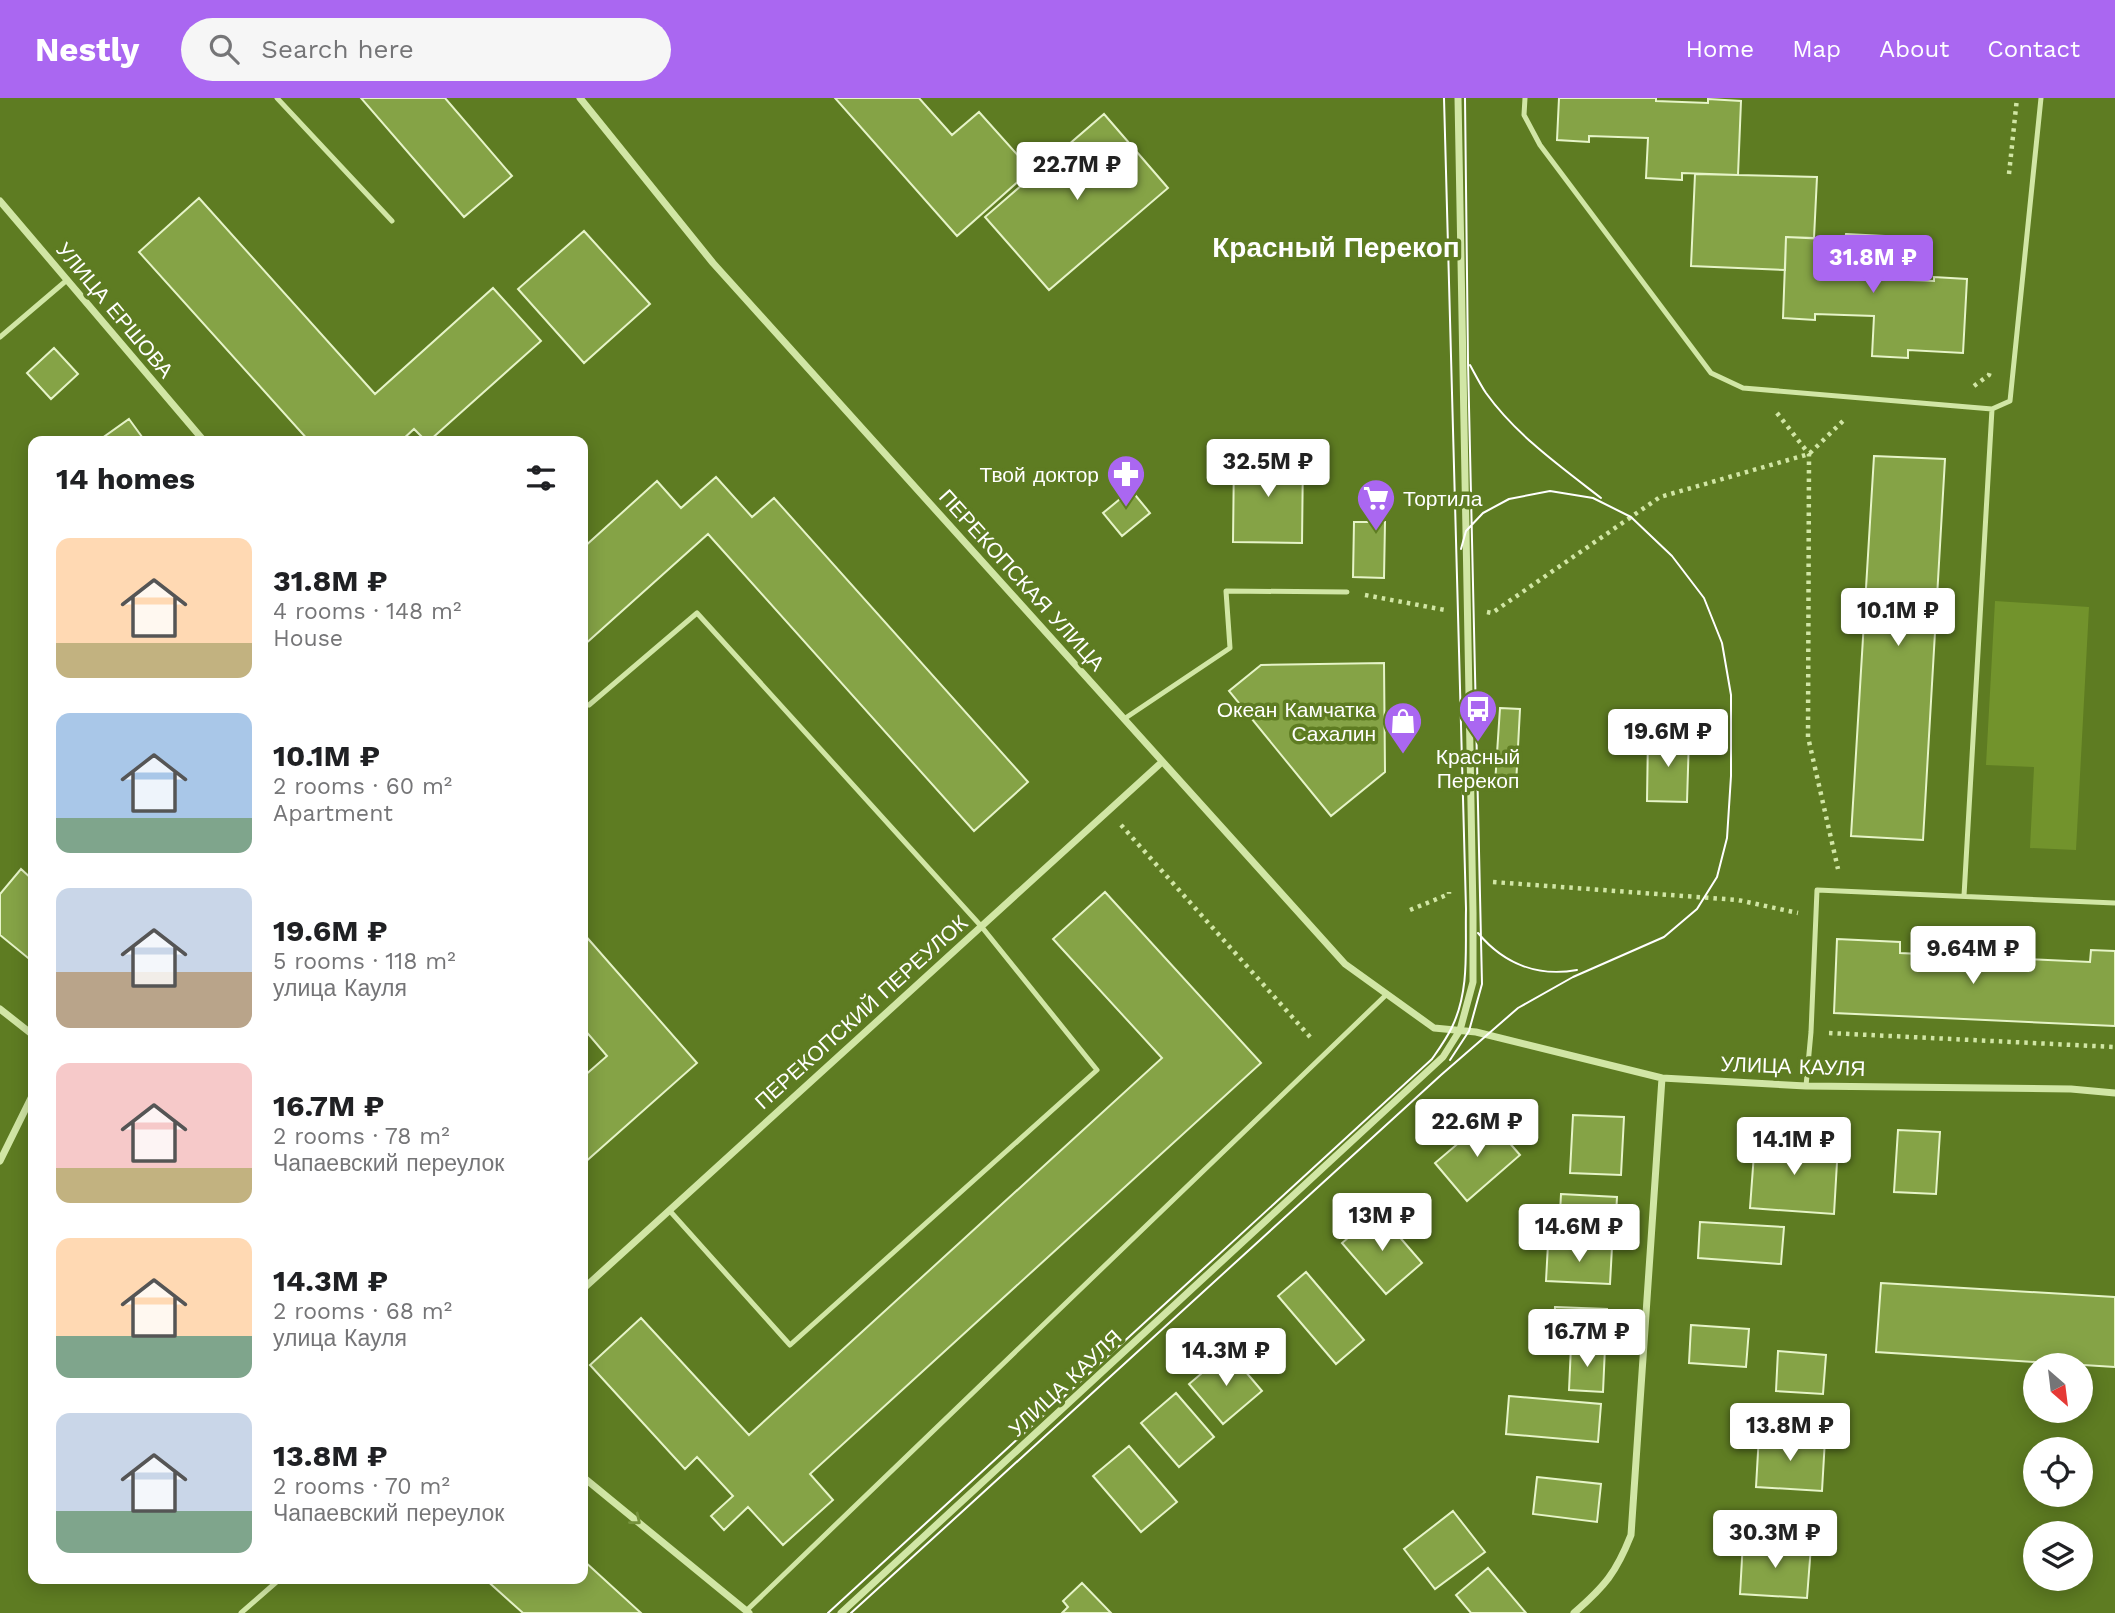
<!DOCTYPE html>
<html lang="en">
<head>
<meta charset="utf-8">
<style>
	body { margin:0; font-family:"Work Sans",sans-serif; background:#f6f6f6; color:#202124; height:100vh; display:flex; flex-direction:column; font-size:26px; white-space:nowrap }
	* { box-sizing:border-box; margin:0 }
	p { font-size:23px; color:#757577 }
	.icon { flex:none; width:38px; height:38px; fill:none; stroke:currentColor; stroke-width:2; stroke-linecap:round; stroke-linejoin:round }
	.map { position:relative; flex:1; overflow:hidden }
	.sheet { position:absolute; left:28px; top:338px; width:560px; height:1148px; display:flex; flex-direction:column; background:#fff; border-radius:14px; box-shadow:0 4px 18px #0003 }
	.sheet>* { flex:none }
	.needle { width:46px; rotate:152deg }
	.fabs { position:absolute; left:2023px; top:1255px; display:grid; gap:14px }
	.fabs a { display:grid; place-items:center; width:70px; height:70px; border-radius:50%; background:#fff; box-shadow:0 4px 18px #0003; font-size:35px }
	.price { position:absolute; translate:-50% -60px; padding:0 16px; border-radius:7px; background:#fff; color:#222; font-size:23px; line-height:46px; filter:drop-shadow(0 2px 4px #0008) }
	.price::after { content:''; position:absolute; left:50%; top:42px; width:21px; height:16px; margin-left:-10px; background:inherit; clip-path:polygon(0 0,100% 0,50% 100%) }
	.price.active { background:#aa67f1; color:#fff }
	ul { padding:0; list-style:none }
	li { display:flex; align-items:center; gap:21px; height:175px; padding:0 28px }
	li span { display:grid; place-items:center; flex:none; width:196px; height:140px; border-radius:14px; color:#555 }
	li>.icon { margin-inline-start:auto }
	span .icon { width:84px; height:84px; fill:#fffc; stroke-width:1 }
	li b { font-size:30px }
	h2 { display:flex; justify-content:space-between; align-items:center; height:84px; padding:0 28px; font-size:30px }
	header { display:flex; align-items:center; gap:42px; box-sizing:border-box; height:98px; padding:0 35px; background:#aa67f1; color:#fff }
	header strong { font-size:33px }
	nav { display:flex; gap:38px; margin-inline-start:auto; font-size:24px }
	.search { width:490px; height:63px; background:#f6f6f6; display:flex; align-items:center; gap:18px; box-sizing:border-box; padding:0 24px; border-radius:38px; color:#757577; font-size:26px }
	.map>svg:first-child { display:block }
	.green { fill:#72932c }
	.building { fill:#85a346; stroke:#e6f4c8; stroke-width:2 }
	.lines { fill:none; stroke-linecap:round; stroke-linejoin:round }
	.path { stroke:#d1e6a5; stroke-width:4.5; stroke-dasharray:3.5 5; stroke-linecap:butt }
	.service { stroke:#d1e6a5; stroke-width:5 }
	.minor { stroke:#d1e6a5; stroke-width:7 }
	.tram { stroke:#fff; stroke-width:2 }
	.oneway { stroke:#75913c }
	.labels { text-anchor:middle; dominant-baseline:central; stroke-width:7; stroke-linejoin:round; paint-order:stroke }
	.street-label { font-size:21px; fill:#fff; stroke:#5e7c22 }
	.poi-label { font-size:21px; fill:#fff; stroke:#5e7c22; text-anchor:end }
	.district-label { font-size:28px; font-weight:bold; fill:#fff; stroke:#5e7c22 }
</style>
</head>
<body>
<header>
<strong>Nestly</strong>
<div class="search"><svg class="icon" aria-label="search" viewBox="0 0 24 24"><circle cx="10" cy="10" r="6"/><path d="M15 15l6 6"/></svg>Search here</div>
<nav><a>Home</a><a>Map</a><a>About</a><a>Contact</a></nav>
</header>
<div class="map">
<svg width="2115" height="1515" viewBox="0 0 2115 1515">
	<rect width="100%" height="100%" fill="#5e7c22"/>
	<path class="green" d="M1995,503L2089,509L2076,752L2030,750L2034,669L1986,667Z"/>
	<path class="building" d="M361,0H445L512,78L464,119Z
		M835,0H919L952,37L979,14L1031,72L957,138Z
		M1559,0H1656V3L1708,5V1L1741,3L1738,77L1682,75V82L1646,80L1648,40L1589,38V44L1557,42Z
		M1104,16L1168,90L1049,192L985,119Z
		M1695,76L1817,79L1814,140L1786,139L1785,172L1691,168Z
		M199,100L375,296L493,190L541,243L429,343H426L414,331L401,343H309L139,154Z
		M584,133L650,206L584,265L518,191Z
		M1846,136L1884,138L1882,181L1934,183V179L1967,181L1963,255L1908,252V260L1872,258L1874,218L1815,216V222L1783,220L1786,139L1845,142Z
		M54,250L78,276L51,301L27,275Z
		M129,321L145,343H98Z
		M1234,357H1303L1302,445L1233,444Z
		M1874,358L1945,361L1923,742L1851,738Z
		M716,379L752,419L774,400L1028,684L974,733L708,436L583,548V450L657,383L681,410Z
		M1131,392L1150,415L1122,438L1103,415Z
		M1354,424H1385L1384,480L1353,479Z
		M1384,565L1385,674L1331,718L1229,593L1261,567Z
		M1500,610L1520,611L1516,687L1495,686Z
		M1648,637L1689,639L1687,704L1647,703Z
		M21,771L33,782V864L0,837V796Z
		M1105,794L1261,965L810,1376L833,1402L783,1447L748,1409L724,1432L711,1418L733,1398L697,1359L685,1371L590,1267L641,1220L749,1337L1162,960L1053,841Z
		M583,835L697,965L583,1066V979L607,958L583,930Z
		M1837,841L1900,844V855L2090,864L2091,852L2115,853V928L1834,915Z
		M1573,1017L1624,1019L1621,1077L1570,1075Z
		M1488,1020L1520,1057L1467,1103L1435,1065Z
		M1898,1032L1940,1034L1936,1096L1894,1094Z
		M1755,1042L1838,1047L1834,1116L1750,1110Z
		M1561,1096L1617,1099L1615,1137L1559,1134Z
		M1378,1114L1422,1165L1386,1196L1342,1145Z
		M1700,1124L1784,1129L1781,1166L1698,1160Z
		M1548,1146L1612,1149L1610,1186L1546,1183Z
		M1306,1174L1364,1242L1336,1266L1278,1198Z
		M1881,1185L2115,1199V1269L1876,1254Z
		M1555,1209L1607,1211L1605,1249L1553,1247Z
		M1691,1227L1749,1231L1746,1269L1689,1265Z
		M1571,1248L1605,1249L1603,1294L1569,1292Z
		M1228,1253L1262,1293L1223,1326L1189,1286Z
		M1778,1253L1826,1257L1823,1296L1776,1293Z
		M1176,1295L1214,1339L1179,1369L1141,1325Z
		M1509,1298L1601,1306L1598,1344L1506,1336Z
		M1759,1337L1825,1341L1822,1393L1756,1389Z
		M1129,1348L1177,1404L1141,1434L1093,1378Z
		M1537,1379L1601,1386L1597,1424L1533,1416Z
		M1453,1413L1485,1454L1435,1491L1404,1451Z
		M1743,1443L1811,1448L1807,1500L1740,1496Z
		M583,1462L641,1515H523L484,1480H583Z
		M1488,1470L1526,1515H1471L1456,1497Z
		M1082,1485L1111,1515H1062L1068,1509L1063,1503Z"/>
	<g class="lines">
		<path class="path" d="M2009,76L2017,0
			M1974,288L1989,277L1990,273
			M1777,315L1809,356L1808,639L1838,771
			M1365,497L1445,512
			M1487,514L1492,515L1660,399L1809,356L1846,320
			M1121,727L1311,940
			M1493,784L1738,802L1798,815
			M1410,812L1449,796V794
			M1829,935L2115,949"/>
		<path class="service" d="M277,0L392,123
			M1525,0L1524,17L1540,47L1711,275L1743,290L1992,311L2010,303L2041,0
			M0,239L67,182
			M589,607L697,515L981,828L1097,972L790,1247L669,1112
			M1124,621L1230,550L1226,493L1347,494
			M1964,798L1992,311
			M1806,988L1811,934L1817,792L2115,805
			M746,1513L1387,896
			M241,1515L281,1480"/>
		<path class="minor" d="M580,0L713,165L1345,866L1434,930L1476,934L1662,980L1806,988L2071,991L2115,995
			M0,103L204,343
			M0,911L33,937
			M0,1063L33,996
			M583,1191L1162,664
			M583,1379L749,1515
			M841,1515L1443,959L1460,932L1473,884V815L1458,0
			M1574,1515C1605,1488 1616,1475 1631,1437L1662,980"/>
		<path class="tram" d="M1470,267C1475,276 1480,286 1486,295C1516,337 1561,369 1601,400
			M1478,835C1504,866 1538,879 1577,872
			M1450,962L1469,933L1482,886L1468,264L1465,0
			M828,1515L1432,961C1439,951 1447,940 1452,929C1470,892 1465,850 1466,811L1444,0
			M851,1515L1441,977L1518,910L1573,879L1664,839L1697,811L1717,779L1727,740L1731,678V597L1722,545L1704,500L1672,458L1631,419L1593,400L1550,393L1509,401L1483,415L1466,433L1461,451"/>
	</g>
	<defs><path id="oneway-chevron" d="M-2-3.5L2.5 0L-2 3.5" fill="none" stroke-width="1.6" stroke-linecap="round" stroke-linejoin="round" transform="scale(1.75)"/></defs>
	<use class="oneway" href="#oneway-chevron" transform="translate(636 1422) rotate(39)"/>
	<defs>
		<g id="pharmacy-pin" transform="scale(2.0125)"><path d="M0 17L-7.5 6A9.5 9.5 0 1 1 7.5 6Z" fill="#aa67f1" stroke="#5e7c22"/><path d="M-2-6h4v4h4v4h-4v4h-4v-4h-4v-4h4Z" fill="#fff"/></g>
		<g id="supermarket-pin" transform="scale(2.0125)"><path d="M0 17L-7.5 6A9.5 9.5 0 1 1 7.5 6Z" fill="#aa67f1" stroke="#5e7c22"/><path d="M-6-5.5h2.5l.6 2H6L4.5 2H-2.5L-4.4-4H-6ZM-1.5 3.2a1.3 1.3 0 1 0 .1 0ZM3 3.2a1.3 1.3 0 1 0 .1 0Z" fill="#fff"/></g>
		<g id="bus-pin" transform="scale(2.0125)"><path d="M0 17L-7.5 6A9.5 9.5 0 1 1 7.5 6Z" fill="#aa67f1" stroke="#5e7c22"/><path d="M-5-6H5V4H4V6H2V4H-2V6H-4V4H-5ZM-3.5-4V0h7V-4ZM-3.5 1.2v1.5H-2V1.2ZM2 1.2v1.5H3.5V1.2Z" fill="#fff"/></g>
		<g id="shop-pin" transform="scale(2.0125)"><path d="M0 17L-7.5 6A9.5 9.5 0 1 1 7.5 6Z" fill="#aa67f1" stroke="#5e7c22"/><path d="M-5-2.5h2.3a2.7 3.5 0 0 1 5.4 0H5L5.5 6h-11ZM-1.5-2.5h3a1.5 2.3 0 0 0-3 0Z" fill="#fff"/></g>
	</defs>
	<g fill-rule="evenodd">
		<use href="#pharmacy-pin" x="1126" y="376"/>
		<use href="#supermarket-pin" x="1376" y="400"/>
		<use href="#bus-pin" x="1478" y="611"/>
		<use href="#shop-pin" x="1403" y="623"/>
	</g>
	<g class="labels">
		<g class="street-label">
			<text transform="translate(115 212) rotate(50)">УЛИЦА ЕРШОВА</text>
			<text transform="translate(1022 482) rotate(48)">ПЕРЕКОПСКАЯ УЛИЦА</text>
			<text transform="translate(861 914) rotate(-42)">ПЕРЕКОПСКИЙ ПЕРЕУЛОК</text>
			<text transform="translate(1793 968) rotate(2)">УЛИЦА КАУЛЯ</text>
			<text transform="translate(1065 1285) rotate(-43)">УЛИЦА КАУЛЯ</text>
		</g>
		<g class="poi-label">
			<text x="1099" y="376">Твой доктор</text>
			<text x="1403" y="400" text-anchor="start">Тортила</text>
			<text x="1376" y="611">Океан Камчатка<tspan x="1376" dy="24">Сахалин</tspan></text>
			<text x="1478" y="658" text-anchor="middle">Красный<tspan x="1478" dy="24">Перекоп</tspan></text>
		</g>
		<g class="district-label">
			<text x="1336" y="149">Красный Перекоп</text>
		</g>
	</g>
</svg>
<div class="fabs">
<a><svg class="needle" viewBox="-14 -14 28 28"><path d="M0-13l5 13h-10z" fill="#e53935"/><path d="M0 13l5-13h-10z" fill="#757577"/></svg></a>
<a><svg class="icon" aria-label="locate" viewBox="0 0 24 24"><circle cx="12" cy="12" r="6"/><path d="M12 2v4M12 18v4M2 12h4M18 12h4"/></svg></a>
<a><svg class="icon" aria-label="layers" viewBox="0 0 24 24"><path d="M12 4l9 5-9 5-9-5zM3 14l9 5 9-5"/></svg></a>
</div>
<b class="price" style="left:1077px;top:104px">22.7M ₽</b>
<b class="price active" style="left:1873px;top:197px">31.8M ₽</b>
<b class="price" style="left:1268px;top:401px">32.5M ₽</b>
<b class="price" style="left:1898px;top:550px">10.1M ₽</b>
<b class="price" style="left:1668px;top:671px">19.6M ₽</b>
<b class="price" style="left:1973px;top:888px">9.64M ₽</b>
<b class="price" style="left:1477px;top:1061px">22.6M ₽</b>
<b class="price" style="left:1794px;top:1079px">14.1M ₽</b>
<b class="price" style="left:1382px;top:1155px">13M ₽</b>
<b class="price" style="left:1579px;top:1166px">14.6M ₽</b>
<b class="price" style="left:1587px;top:1271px">16.7M ₽</b>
<b class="price" style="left:1226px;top:1290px">14.3M ₽</b>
<b class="price" style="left:1790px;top:1365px">13.8M ₽</b>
<b class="price" style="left:1775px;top:1472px">30.3M ₽</b>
<section class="sheet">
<h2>14 homes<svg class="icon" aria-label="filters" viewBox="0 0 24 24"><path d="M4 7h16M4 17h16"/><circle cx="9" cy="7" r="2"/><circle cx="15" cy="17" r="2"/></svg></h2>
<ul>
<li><span style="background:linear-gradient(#ffd9b3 75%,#c2b280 0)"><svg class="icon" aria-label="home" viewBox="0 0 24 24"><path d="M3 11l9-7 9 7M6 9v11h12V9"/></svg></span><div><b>31.8M ₽</b><p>4 rooms · 148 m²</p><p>House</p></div></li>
<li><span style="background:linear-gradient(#a9c7e8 75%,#7fa58c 0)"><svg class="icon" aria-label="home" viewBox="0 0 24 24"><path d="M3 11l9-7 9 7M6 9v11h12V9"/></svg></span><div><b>10.1M ₽</b><p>2 rooms · 60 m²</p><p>Apartment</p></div></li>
<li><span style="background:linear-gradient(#c9d6e8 60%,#b9a48a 0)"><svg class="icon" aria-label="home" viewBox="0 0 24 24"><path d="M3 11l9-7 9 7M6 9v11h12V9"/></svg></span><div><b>19.6M ₽</b><p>5 rooms · 118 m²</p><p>улица Кауля</p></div></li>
<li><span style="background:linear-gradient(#f6c9c9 75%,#c2b280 0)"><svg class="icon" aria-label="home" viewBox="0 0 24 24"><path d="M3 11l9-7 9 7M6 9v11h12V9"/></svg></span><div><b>16.7M ₽</b><p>2 rooms · 78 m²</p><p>Чапаевский переулок</p></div></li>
<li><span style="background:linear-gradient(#ffd9b3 70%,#7fa58c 0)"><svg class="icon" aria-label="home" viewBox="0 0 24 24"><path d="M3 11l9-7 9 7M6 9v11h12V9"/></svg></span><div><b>14.3M ₽</b><p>2 rooms · 68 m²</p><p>улица Кауля</p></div></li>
<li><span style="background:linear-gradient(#c9d6e8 70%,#7fa58c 0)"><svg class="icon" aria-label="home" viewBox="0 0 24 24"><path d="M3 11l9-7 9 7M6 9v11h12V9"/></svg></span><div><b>13.8M ₽</b><p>2 rooms · 70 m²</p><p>Чапаевский переулок</p></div></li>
</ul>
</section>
</div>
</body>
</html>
